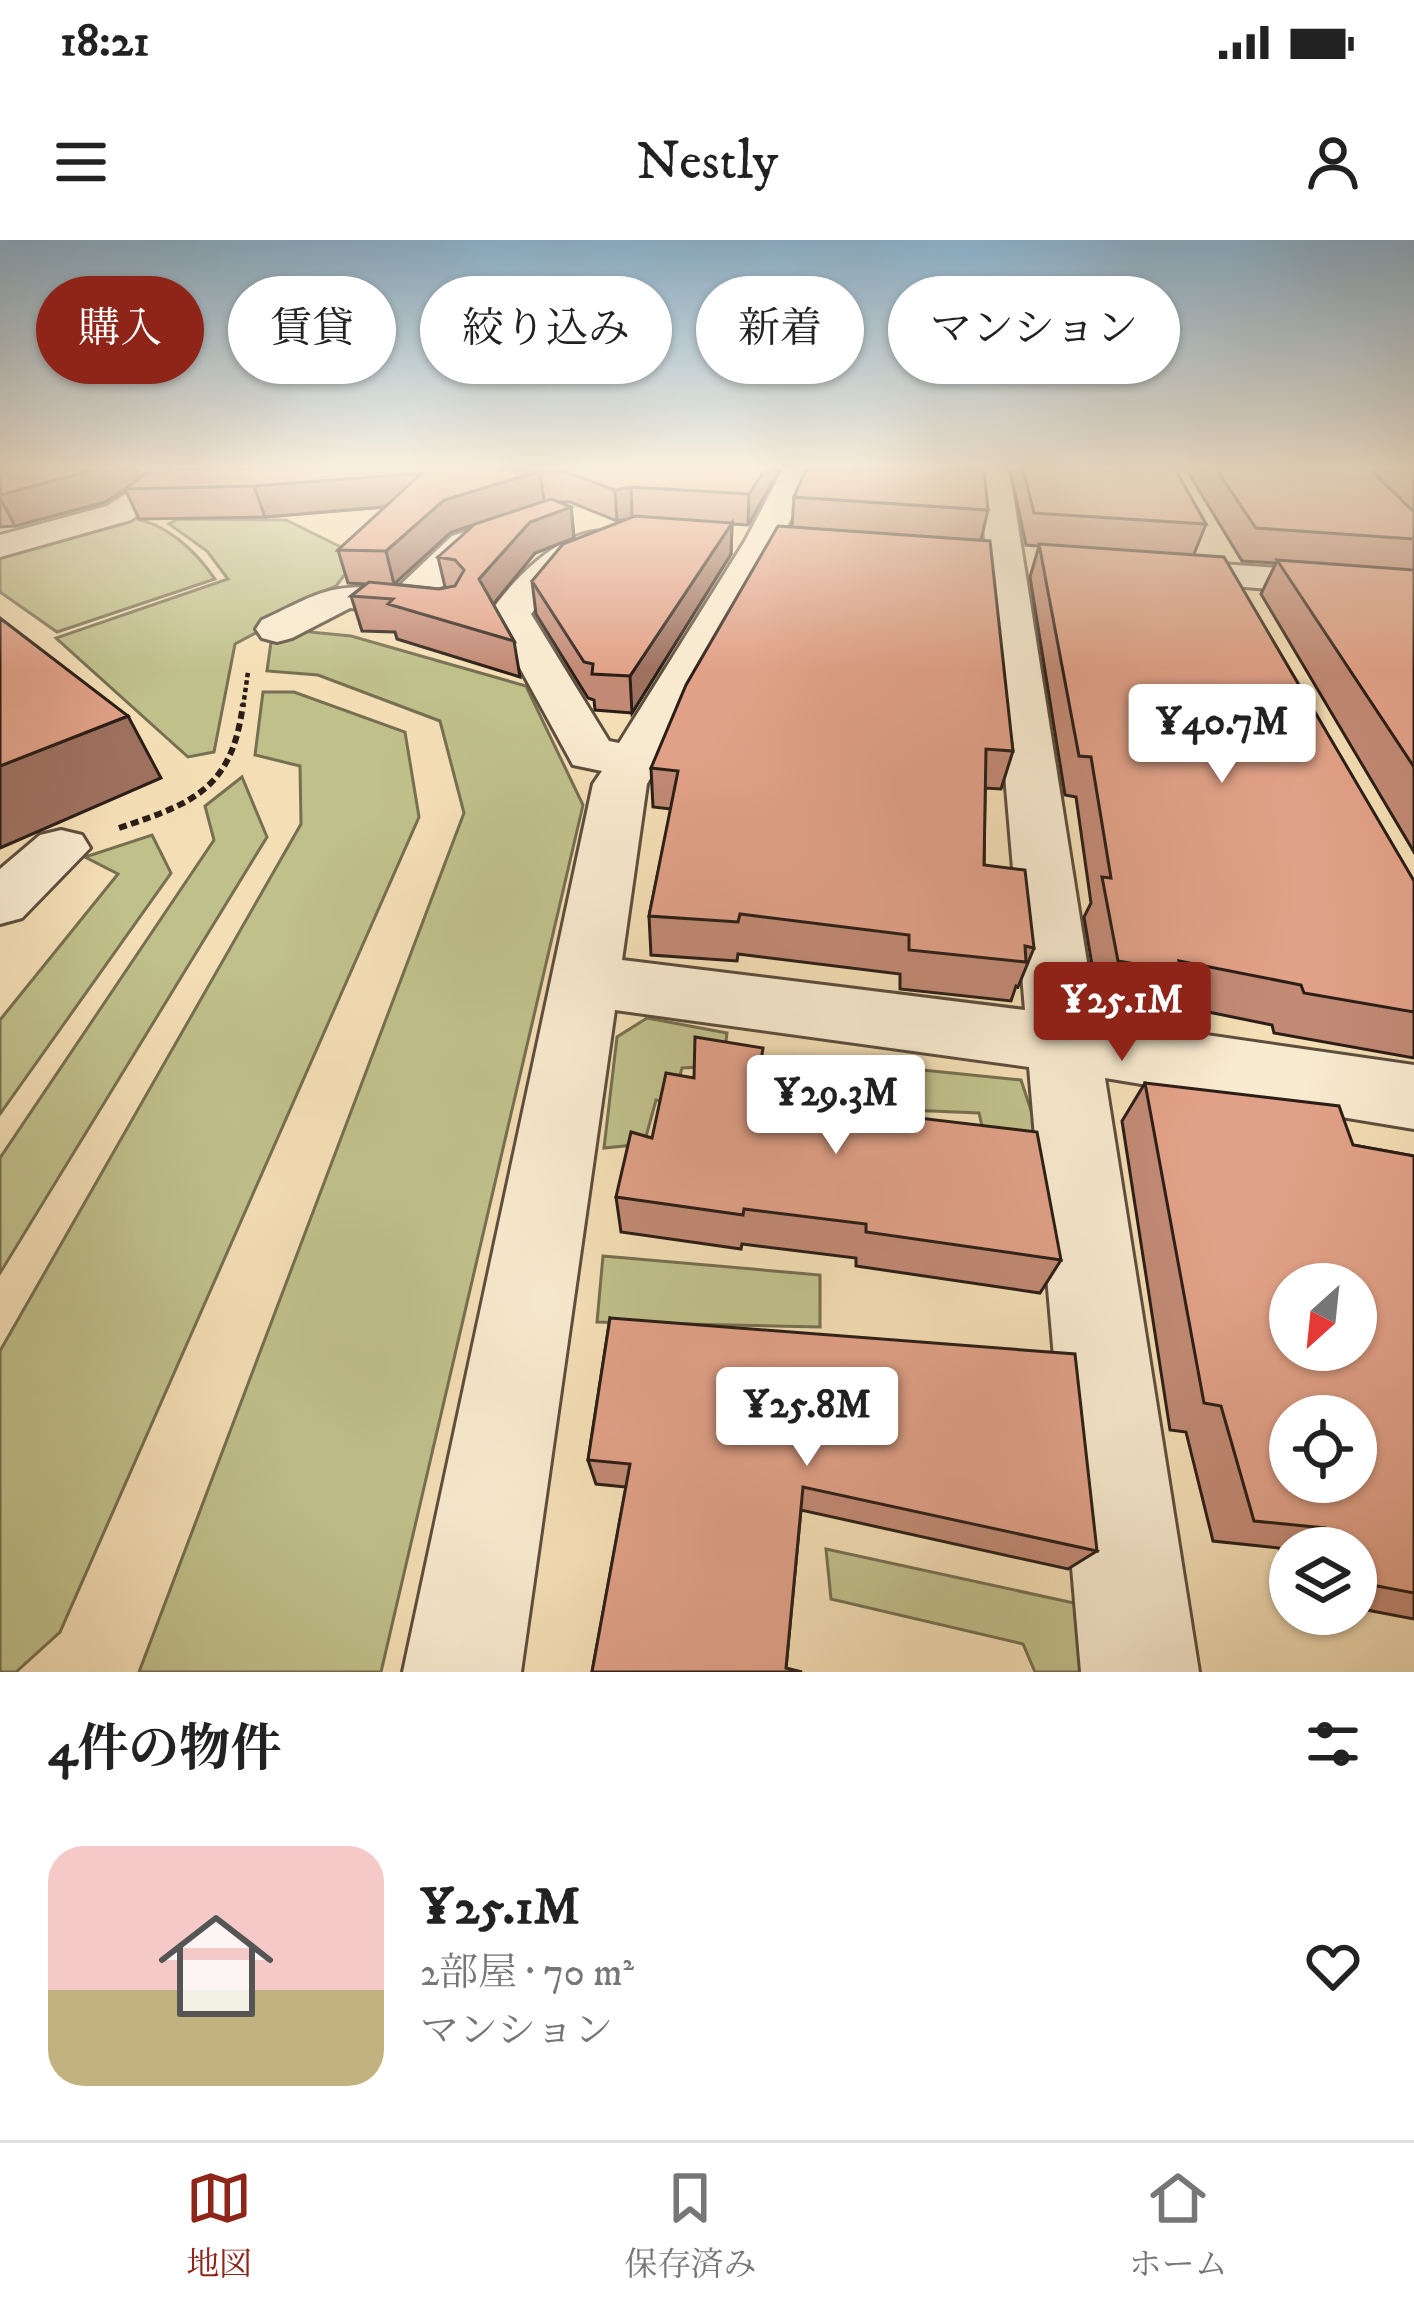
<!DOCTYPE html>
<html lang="ja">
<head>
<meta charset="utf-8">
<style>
	body { margin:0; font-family:"IM FELL DW Pica","Noto Serif JP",serif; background:#f6f6f6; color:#222; height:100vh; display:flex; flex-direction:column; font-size:45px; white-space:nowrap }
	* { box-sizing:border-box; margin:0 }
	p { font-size:39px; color:#767676 }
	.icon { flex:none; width:66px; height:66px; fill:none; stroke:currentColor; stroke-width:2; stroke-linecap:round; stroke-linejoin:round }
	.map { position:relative; height:1432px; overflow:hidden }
	.panel { display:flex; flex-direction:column; background:#fff; flex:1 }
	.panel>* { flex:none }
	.hud { position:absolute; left:36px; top:36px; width:1344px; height:108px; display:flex; gap:24px }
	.needle { width:78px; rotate:207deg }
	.controls { position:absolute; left:1269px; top:1023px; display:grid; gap:24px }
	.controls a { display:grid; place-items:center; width:108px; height:108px; border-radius:50%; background:#fff; box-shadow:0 3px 9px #0004; font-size:60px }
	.price { position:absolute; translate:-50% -102px; padding:0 27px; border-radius:12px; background:#fff; color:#222; font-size:39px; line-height:78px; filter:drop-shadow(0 3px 6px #0008) }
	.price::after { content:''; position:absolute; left:50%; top:72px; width:36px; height:27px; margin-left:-18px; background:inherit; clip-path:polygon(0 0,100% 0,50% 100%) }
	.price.selected { background:#8f2418; color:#fff }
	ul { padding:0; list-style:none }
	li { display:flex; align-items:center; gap:36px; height:300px; padding:0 48px }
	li+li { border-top:3px solid #e0e0e0 }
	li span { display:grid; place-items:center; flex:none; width:336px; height:240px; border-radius:36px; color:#555 }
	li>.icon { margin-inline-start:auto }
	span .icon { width:144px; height:144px; fill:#fffc; stroke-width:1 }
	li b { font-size:51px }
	h2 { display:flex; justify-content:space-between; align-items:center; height:144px; padding:0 48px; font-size:51px }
	.pill { padding:0 42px; border-radius:54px; background:#fff; box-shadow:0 3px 9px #0004; font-size:42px; line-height:108px }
	.pill.selected { background:#8f2418; color:#fff }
	.status { display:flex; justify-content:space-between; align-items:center; height:84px; padding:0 60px; background:#fff; direction:ltr }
	.status svg { height:33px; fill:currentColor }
	header { display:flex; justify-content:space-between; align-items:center; height:156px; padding:0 48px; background:#fff; font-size:54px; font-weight:600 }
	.menu { display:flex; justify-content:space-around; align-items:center; height:168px; border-top:3px solid #e0e0e0; background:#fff; font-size:33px; color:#767676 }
	.menu a { display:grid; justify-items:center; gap:6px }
	.menu .selected { color:#8f2418 }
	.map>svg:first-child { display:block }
	.green { fill:#c0c08b; stroke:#766f51; stroke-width:3 }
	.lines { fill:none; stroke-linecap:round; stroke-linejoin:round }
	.minor-casing { stroke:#5d4e3e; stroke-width:6 }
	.path-far1 { stroke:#2b1e17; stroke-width:4.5; stroke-dasharray:4.5 3; stroke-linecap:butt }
	.path { stroke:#2b1e17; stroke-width:6; stroke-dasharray:8 4.5; stroke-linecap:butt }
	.minor { fill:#f8eacf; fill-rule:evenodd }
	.wall { fill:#c28a75; stroke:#2b1e17; stroke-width:3; fill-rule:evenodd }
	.shaded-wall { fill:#9e715f; stroke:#2b1e17; stroke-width:3 }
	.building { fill:#e1a188; stroke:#2b1e17; stroke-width:3; fill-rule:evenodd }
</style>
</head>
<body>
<div class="status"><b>18:21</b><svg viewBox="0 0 49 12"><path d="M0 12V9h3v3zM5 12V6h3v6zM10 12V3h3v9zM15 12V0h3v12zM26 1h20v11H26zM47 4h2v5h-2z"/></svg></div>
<header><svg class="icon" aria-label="menu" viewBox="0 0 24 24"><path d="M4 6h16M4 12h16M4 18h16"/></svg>Nestly<svg class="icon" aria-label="person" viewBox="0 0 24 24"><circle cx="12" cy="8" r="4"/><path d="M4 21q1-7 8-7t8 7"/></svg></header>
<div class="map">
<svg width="1414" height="1432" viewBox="0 0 1414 1432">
	<rect width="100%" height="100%" fill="#f4deb5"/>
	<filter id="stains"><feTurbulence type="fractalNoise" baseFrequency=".00167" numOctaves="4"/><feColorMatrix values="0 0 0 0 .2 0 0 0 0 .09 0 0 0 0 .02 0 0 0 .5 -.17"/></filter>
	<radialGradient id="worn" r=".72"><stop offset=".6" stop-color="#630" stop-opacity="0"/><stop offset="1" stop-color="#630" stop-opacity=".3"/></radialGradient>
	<path class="green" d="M131,278C166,283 195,310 215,339L57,392L0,352V317Z
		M178,279L286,280L359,316L336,346L297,363V371L235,404L214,512L188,517L56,398L228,339L207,311L169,284Z
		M290,390L351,396L526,446L583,565L381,1432H139L464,573L440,481L318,435L267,431L271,402Z
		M263,452H294L405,492L419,577L60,1392L16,1432H0V1111L301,584L300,526L255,515Z
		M242,537L267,597L0,1033V918L214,600L205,566Z
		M152,595L171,633L0,874V780L118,634L85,617Z
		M647,778L727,793L723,826L682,828L673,863L656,860L644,904L604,908L617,797Z
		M893,827L1021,840L1043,907L987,908L979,873L908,870Z
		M603,1016L820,1035V1087L597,1082Z
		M826,1309L1083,1365L1097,1432H1035L1023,1404L831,1359Z"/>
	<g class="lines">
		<g class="minor-casing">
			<path id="minor" d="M140,229H170L176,245L131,280L0,317V295L107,266L144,242Z
				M783,229H813L781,301L647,544L622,720L1025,770L979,229H1009L1096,779L1414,825V889L1105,838L1199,1432H1081L1029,827L615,770L521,1432H403L593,544L602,531L573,525L490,373C515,337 568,281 617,293L622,301L617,309L564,332L531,374L609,501L619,503L745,301Z
				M516,276L528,279L533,286L528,293L478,312L437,353L455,356L461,365L455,374L441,377L350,368L292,398L277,402L262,398L256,389L262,380C322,352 328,343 396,349L452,296Z
				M1148,319L1414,337V361L1135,338L1129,330L1135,322Z
				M61,590L82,595L90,608L22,678L0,684V629L40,595Z"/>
		</g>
		<path class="path-far1" d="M243,467L248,432"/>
		<path class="path" d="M119,588C194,563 232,549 243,464"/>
		<use href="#minor" class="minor"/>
	</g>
	<path class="wall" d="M0,229L136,230L138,239L152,229H780L748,285L732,284L731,314L632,473L595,470L594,460L588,458L536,374L532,341L632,278L617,281L570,262H557L571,267L574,298L535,313L493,364L514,401L520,437L397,399L395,392L362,391L351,356L366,344L348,343L338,310L386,267L265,277L139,279L125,249L105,262L15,286L0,287ZM545,262L438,317L445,347L439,349L394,344L451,292Z
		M1010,229H1175L1206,284L1194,314L1414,641V818L1274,793L1272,785L1164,763L1159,772L1098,761L1084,677L1091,663L1076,557L1065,555L1030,337L1039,306L1026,305Z
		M1186,229H1369L1401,259L1371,229H1414V612L1261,354L1276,323L1242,321Z
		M794,257L988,270L981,300L1013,511L1001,549L985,548L984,625L1034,708L1018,747L1016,746L1011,761L900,749V734L738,714L737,721L651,715L649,676L671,569L653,567L651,528L792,287Z
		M762,821L893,875L1061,1020L1040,1053L856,1026V1018L742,1004L741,1009L621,992L616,957L652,898L694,838Z
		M1145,843L1353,905L1414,916V1379L1356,1368V1308H1290V1355H1288L1279,1308L1213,1301L1186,1192L1170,1190L1122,881Z
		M610,1078L1097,1311L1068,1329L801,1270L786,1428L592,1432L626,1247L596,1244L588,1220Z"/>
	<path class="shaded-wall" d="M96,229H137L139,240L105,262L15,286L0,258V255Z
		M765,229H780L748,285L749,254Z
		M540,231L544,262L451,292L394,344L386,311L444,260Z
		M422,233L429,263L265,277L254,246Z
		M631,247L632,278L617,281L615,250Z
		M571,267L574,298L535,313L486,373L479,339L530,282Z
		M732,283L731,314L632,473L630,436Z
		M128,476L161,538L0,608V526Z"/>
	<path class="building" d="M0,229H96L0,255Z
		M152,229H765L749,254L631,247L615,250L566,232L540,231L444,260L386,311L338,310L422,233L254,246L125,249Z
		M806,229H984L988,270L794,257Z
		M1023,229H1175L1206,284L1034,273Z
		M1216,229H1369L1414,272V299L1256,288Z
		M551,259L571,267L530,282L479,339L514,401L388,364L393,359L351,356L369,342L439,349L455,346L464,330L455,320L438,317L475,284Z
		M635,276L732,283L630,436L592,434L593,424L584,422L532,341L563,304Z
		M778,286L990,301L1013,511L986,509L984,625L1025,630L1034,708L1025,706L1026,722L909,710V695L740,674L738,682L649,676L678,531L651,528L686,445Z
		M1039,304L1224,317L1414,641V772L1304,753L1301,745L1179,721L1182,732L1118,721L1102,637L1111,638L1091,517L1079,516Z
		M1277,320L1414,330V527Z
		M0,378L128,476L0,526Z
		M695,797L763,808L761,821L892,839L893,875L1037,892L1061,1020L866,992V984L744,969L743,975L616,957L631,892L652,898L666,833L694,838Z
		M1145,843L1339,866L1353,905L1414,916V1353L1356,1342V1308H1330L1325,1288L1254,1281L1221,1166L1204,1163ZM1290,1044H1356V1110H1290ZM1290,1176H1356V1242H1290Z
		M610,1078L1075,1114L1097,1311L803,1247L786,1428L802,1432H592L630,1224L588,1220Z"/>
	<linearGradient id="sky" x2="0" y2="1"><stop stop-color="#8bb6d5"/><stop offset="0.53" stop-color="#faf0de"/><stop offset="1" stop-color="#faf0de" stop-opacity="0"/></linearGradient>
	<rect width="1414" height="430" fill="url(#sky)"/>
	<rect width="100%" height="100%" filter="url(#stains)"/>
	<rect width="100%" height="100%" fill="url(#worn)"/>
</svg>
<div class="controls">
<a><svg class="needle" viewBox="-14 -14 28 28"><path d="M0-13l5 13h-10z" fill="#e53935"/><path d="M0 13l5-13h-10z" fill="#767676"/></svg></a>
<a><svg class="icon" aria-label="locate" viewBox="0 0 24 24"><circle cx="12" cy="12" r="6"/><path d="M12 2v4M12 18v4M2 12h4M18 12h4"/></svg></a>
<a><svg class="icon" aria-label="layers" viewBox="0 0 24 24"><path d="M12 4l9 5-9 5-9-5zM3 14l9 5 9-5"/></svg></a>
</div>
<b class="price" style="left:1222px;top:546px">¥40.7M</b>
<b class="price selected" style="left:1122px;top:824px">¥25.1M</b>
<b class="price" style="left:836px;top:917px">¥29.3M</b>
<b class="price" style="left:807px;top:1229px">¥25.8M</b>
<div class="hud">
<a class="pill selected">購入</a>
<a class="pill">賃貸</a>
<a class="pill">絞り込み</a>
<a class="pill">新着</a>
<a class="pill">マンション</a>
</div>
</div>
<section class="panel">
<h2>4件の物件<svg class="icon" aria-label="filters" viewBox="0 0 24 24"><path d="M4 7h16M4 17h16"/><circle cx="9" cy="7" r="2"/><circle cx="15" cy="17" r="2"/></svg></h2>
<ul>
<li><span style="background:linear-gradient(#f6c9c9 60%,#c2b280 0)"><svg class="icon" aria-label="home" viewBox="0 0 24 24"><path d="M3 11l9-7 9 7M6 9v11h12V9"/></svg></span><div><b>¥25.1M</b><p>2部屋 · 70 m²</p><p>マンション</p></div><svg class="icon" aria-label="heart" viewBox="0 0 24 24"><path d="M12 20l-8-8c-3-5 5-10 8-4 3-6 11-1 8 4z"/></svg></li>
</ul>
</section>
<nav class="menu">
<a class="selected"><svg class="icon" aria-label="map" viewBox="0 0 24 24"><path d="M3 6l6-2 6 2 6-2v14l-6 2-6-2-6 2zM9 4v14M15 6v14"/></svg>地図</a>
<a><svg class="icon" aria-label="saved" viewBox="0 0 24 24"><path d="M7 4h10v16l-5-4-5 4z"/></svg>保存済み</a>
<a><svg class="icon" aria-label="home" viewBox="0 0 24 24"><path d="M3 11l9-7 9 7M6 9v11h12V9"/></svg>ホーム</a>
</nav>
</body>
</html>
